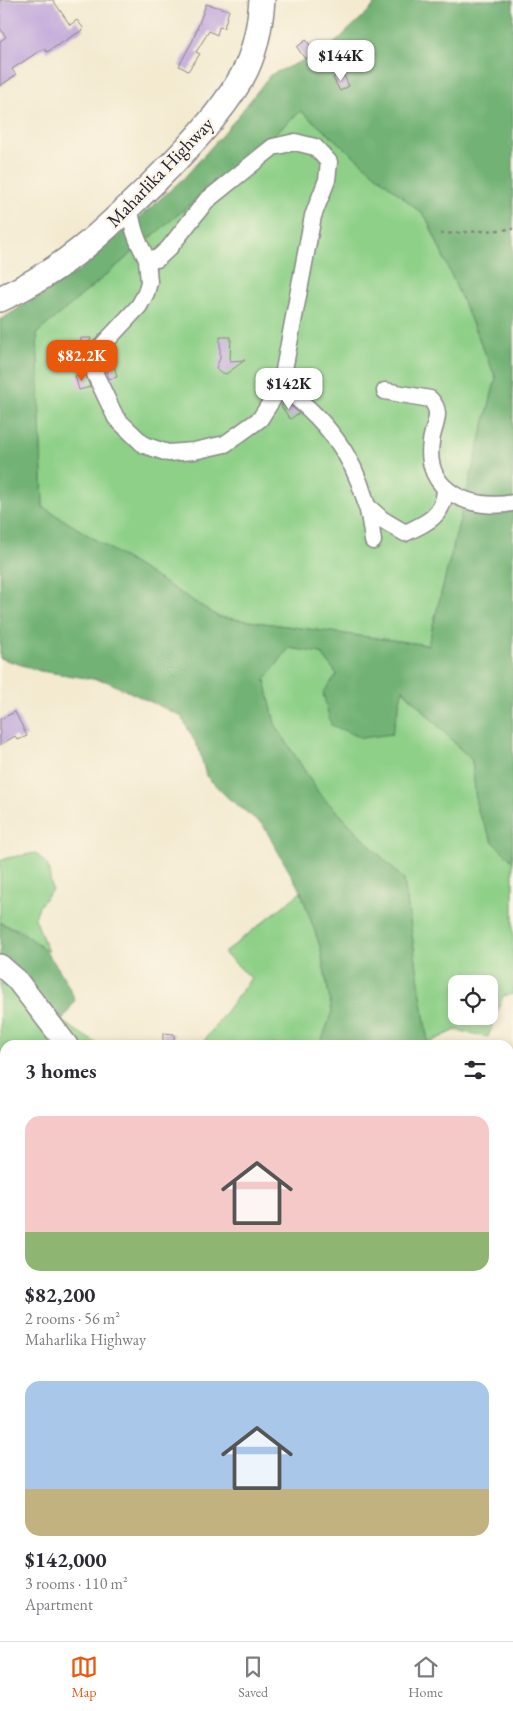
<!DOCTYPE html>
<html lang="en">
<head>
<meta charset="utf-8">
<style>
	body { margin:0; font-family:"EB Garamond",serif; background:#f7f7f7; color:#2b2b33; height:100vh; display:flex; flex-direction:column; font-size:19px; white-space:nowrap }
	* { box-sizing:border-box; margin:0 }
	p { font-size:16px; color:#7c7c81 }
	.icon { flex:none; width:28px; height:28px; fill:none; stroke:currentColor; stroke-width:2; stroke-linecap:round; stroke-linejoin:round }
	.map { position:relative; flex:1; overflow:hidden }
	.sheet { position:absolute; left:0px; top:1040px; width:514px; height:601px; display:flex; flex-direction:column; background:#fff; border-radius:15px 15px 0 0; box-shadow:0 2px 8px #0003 }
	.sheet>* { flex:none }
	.tools { position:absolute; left:448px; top:975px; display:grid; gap:10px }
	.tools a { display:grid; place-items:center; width:50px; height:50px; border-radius:10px; background:#fff; box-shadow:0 2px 8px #0003; font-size:25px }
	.price { position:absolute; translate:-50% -42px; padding:0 11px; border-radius:10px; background:#fff; color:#222; font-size:16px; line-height:32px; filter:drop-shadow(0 1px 2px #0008) }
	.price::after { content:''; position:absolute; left:50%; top:30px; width:15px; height:11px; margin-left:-8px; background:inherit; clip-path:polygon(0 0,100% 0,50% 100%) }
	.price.current { background:#ea580c; color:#fff }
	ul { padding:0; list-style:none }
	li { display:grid; align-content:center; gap:10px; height:265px; padding:0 25px }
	li span { display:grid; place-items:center; height:155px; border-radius:15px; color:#555 }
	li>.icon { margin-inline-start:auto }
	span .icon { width:90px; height:90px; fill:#fffc; stroke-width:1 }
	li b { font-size:21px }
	h2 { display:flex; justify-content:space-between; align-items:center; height:60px; padding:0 25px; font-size:21px }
	.menu { display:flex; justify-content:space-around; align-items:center; height:70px; border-top:1px solid #e1e1e2; background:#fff; font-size:14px; color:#7c7c81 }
	.menu a { display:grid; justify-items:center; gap:2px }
	.menu .current { color:#ea580c }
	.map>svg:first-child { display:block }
	.green { fill:#8ed088; stroke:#587962; fill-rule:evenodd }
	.forest { fill:#72b274; stroke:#4a6a58; fill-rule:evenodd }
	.building { fill:#c3aadb }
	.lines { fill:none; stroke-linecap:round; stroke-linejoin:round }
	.minor-casing { stroke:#8a8686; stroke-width:19 }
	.major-casing { stroke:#8a8686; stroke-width:24 }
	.highway-casing { stroke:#8a8686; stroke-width:28 }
	.path { stroke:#8a8686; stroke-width:2.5; stroke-dasharray:4 4; stroke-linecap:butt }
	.minor { stroke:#fff; stroke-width:16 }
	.major { stroke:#fff; stroke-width:21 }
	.highway { stroke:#fff; stroke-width:25 }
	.labels { text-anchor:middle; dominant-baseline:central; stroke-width:5; stroke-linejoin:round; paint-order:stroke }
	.street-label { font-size:19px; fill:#22223b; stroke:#fcf5e5 }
</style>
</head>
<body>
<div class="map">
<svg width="513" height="1641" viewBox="0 0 513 1641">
	<rect width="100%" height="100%" fill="#fcf5e5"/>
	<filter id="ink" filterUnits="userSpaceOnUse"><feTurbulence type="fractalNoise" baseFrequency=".02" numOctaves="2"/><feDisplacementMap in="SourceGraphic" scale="10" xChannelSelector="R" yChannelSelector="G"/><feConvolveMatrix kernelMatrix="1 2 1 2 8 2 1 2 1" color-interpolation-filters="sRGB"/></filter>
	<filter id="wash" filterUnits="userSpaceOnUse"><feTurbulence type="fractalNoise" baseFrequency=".0096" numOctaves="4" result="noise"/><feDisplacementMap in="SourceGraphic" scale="20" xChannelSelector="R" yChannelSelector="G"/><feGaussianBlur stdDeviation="1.12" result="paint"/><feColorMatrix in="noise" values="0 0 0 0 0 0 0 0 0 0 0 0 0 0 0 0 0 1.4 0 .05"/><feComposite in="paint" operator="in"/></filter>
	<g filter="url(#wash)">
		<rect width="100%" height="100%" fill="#f3ead0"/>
		<path class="green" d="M301,111L426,217L496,378L428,645L219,617L43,507L37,333Z
			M289,648L321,653L337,674L402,689L472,761L477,810L493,842L513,862V994L503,996L488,1037L456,1030L428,1043L404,880L318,792L275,724L265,680ZM456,984H489V1016H456Z
			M36,853L48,866L52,890L39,906L35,918L48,952L20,930L0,923V861L7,858Z
			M301,892L320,946L332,1012L320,1045H201L251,978L224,953Z
			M0,982L99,1045H5V1370L0,1371Z
			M0,1428L5,1431V1636H171L166,1641H0Z
			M315,1636H373L376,1641H312Z"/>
		<path class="forest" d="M377,0H513V862L493,842L477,810L472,761L403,689L392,734L362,738L331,725L323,693L337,674L321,653L289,648L265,680L275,724L318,792L404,880L428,1043L427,1045H320L332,1012L320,946L301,892L263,825L228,798L206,776L199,749L181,716L106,681L40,671L0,658V320L80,270L185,177L235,120L270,75L327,50L371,9ZM301,111L426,217L496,378L428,645L219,617L43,507L37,333Z
			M0,923C40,937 58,962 75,1000L62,1021L0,959Z
			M509,1165L513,1170V1599L509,1595Z
			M5,1370V1431L0,1428V1371Z
			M171,1636H254V1641H166Z"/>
		<g id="blocks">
			<path class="building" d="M0,0H53L70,25L77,20L84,29L47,52L44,48L12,69L16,75L0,86V41L6,37L0,28Z
				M206,4L229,10L224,28L219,27L217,35L209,31L196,52L200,54L188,71L179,66L193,40Z
				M306,40L315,52L305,59L297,47Z
				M342,72L349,86L340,91L333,78Z
				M220,337H231L230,361L245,360L226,374L219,372L216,368L220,358Z
				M81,338H91L88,348H80Z
				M114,365L117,377L109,379L106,367Z
				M85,373L90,387L79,390L75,376Z
				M286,402L299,413L290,419L281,406Z
				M15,712L27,736L18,740L15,736L0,745V719Z
				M163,1033L174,1034V1043H163Z"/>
		</g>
	</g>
	<g filter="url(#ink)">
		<use href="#blocks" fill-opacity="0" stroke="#8a8686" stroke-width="1"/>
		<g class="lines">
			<g class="minor-casing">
				<path id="minor" d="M130,205C131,226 137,241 147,259H157L169,248L206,201L273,147L295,142L315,147L329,162L327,180L313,216L281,386L260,419L225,444L194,451L168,453L144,445L116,418L95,374L97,351L139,306L146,293L149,282L147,259
					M281,386C336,426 366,473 373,541
					M385,391L430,399C444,413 433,425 431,442C423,492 472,511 513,503
					M366,505L383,520L405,533C427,523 444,516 445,489
					M0,1116L5,1121
					M394,1636L396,1641"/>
			</g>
			<g class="major-casing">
				<path id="major" d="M0,965L16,979L67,1045
					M509,1619L513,1624"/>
			</g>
			<g class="highway-casing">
				<path id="highway" d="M0,299C65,270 104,231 154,182C186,150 219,116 242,77C255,54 260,26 262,0"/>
			</g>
			<path class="path" d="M440,234L513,229"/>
			<use href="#minor" class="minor"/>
			<use href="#major" class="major"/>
			<use href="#highway" class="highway"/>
		</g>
	</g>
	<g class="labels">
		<g class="street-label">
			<text transform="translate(160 172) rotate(-46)">Maharlika Highway</text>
		</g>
	</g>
</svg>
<div class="tools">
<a><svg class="icon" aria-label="locate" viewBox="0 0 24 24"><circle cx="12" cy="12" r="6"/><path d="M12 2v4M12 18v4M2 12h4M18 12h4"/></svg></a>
</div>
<b class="price" style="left:341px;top:82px">$144K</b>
<b class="price current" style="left:82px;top:382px">$82.2K</b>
<b class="price" style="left:289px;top:410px">$142K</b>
<section class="sheet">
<h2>3 homes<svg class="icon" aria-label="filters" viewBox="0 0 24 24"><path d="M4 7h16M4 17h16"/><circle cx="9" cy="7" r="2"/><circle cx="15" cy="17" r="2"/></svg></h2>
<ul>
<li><span style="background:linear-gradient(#f6c9c9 75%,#8fb573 0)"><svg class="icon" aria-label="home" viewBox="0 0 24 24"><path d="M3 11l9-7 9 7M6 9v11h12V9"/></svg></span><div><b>$82,200</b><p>2 rooms · 56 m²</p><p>Maharlika Highway</p></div></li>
<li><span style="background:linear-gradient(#a9c7e8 70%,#c2b280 0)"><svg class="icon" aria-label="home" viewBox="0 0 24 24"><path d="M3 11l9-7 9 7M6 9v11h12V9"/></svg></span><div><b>$142,000</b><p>3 rooms · 110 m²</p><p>Apartment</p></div></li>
</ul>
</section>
</div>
<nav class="menu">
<a class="current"><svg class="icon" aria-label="map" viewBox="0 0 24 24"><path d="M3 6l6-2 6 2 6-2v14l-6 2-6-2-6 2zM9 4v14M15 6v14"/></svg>Map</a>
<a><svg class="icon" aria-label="saved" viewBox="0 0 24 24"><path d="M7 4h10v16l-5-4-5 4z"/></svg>Saved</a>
<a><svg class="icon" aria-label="home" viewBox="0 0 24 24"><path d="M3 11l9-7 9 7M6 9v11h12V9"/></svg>Home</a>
</nav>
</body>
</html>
